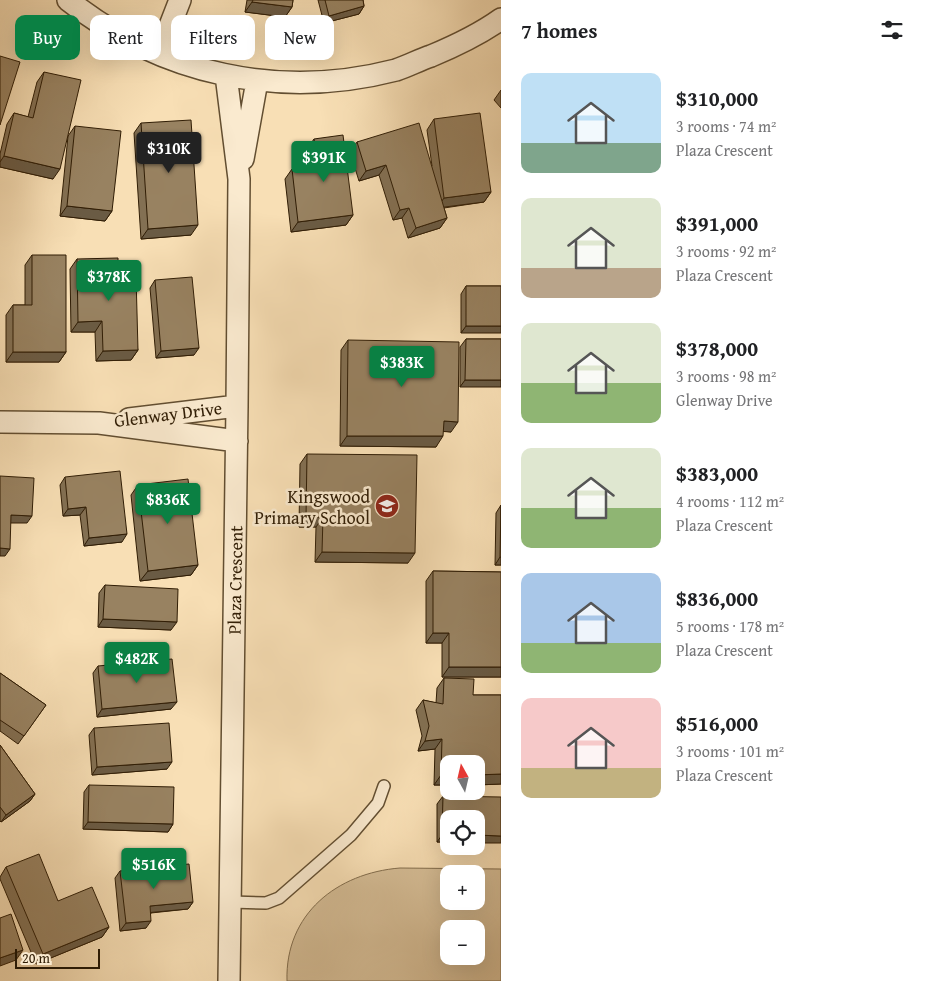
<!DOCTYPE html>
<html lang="en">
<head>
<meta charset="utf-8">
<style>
	body { margin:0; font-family:"Gentium Book Plus",serif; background:#f2f2f2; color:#202124; height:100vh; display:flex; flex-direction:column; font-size:19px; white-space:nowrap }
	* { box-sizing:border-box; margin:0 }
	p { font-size:16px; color:#757577 }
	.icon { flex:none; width:28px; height:28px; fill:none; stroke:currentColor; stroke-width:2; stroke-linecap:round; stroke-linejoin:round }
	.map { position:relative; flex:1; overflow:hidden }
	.drawer { display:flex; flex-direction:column; background:#fff; width:425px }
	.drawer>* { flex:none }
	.hud { position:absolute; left:15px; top:15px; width:410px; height:45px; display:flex; gap:10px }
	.needle { width:32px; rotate:352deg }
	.tools { position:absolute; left:440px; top:755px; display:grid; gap:10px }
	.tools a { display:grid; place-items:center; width:45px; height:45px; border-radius:10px; background:#fff; box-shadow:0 5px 20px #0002; font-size:25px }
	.scale { position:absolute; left:15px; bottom:12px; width:85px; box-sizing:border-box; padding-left:5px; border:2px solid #301d05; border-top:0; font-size:14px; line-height:18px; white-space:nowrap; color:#301d05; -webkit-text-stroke:4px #faeacf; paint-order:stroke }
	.price { position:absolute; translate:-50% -42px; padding:0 11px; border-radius:5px; background:#0b8043; color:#fff; font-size:16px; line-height:32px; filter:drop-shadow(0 1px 2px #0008) }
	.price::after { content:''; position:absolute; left:50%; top:30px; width:15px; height:11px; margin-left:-8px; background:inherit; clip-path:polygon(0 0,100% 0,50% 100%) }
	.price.on { background:#222; color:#fff }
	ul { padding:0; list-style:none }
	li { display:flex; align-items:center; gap:15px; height:125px; padding:0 20px }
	li span { display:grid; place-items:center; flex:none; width:140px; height:100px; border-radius:10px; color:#555 }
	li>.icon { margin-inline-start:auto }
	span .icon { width:60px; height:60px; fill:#fffc; stroke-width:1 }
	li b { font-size:21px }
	h2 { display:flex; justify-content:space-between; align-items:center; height:60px; padding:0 20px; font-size:21px }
	.tag { padding:0 18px; border-radius:10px; background:#fff; box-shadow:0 5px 20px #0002; font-size:18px; line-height:45px }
	.tag.on { background:#0b8043; color:#fff }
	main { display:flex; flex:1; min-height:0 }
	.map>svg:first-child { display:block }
	.green { fill:#d6be97; stroke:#836e4e; fill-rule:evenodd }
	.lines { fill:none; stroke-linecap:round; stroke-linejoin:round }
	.service-casing { stroke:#624e31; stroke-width:14 }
	.minor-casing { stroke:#624e31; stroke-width:24 }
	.service { stroke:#faeacf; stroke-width:11 }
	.minor { stroke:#faeacf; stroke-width:21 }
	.wall { fill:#837053; stroke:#301d05 }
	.shaded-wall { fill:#6a5b44; stroke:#301d05 }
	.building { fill:#988261; stroke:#301d05 }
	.labels { text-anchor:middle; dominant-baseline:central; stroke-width:5; stroke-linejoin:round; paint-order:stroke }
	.street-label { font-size:18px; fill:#301d05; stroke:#faeacf }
	.poi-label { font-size:18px; fill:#301d05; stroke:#faeacf; text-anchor:end }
</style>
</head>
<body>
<main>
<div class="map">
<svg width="501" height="981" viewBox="0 0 501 981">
	<rect width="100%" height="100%" fill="#f8dfb5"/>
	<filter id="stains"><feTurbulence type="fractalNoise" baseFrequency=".004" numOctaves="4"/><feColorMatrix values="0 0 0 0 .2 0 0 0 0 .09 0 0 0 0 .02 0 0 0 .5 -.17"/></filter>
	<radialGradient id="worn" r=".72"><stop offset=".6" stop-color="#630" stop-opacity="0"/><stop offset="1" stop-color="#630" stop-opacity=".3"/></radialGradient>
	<path class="green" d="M400,868L501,869V981H287C285,914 337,873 400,868ZM449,874H476V901H449ZM449,929H476V956H449Z"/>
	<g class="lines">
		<g class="service-casing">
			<path id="service" d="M231,902L266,903L279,898L351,835L378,803L384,786"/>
		</g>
		<g class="minor-casing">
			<path id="minor" d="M68,0C162,75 280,100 396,70C408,66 419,60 431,56C455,46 480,34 501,19
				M159,54L180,0
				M226,75L239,179L237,406L229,981
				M243,159L257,81
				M129,419L237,406
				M0,422L99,423L237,441"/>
		</g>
		<use href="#service" class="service"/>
		<use href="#minor" class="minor"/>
	</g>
	<path class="wall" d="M247,0H293L292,7L285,17L245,12Z
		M318,0H363L364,6L359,14L324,23Z
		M44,72L53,179L0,167V154L7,124L14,113L28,117L37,82Z
		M501,90V108L494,100Z
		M434,119L491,192L484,202L444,208L447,218L440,228L408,238L402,218L393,220L379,175L359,181L350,152L357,142L432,166L427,130Z
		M141,123L191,235L141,239L134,133Z
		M75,126L112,211L105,221L60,216L68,136Z
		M314,139L353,215L346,225L291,232L285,179L292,169L309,167L307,149Z
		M32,255L66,352L59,362H6V315L13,305H25V265Z
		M77,259L118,276L138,350L131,360L96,361L95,332H71L70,269Z
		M155,280L194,355L156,358L150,288Z
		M466,286H501L461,333V294Z
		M466,339H501L460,387V347Z
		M348,340L451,432L443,431L436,447L340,446L341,350Z
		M307,454L408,563L315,562L316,527H299L300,464Z
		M65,477L122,542L84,546L80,515L63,516L60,485Z
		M138,485L198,565L191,575L140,581L131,495Z
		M501,505V565H495L496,513Z
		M433,571L501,572V677H442V643H426V581Z
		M105,585L171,630L98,627L99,593Z
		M98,666L171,709L97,717L93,673Z
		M0,673L46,705L18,744L0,731Z
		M444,678L473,695H501V784L476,785V764L449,785H434L435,749L418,751L422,736L416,710L423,700L436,703L437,688Z
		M94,728L167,769L92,775L89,735Z
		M0,745L35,794L30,801L1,822L0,821Z
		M89,785L173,824L168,832L83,829L84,792Z
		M443,796L449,819V842H437V804Z
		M6,867L58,901L109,927L102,937L36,964L0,879V877Z
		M120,871L193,902L188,909L151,913L146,928L120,931L115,878Z"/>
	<path class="shaded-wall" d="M252,2L292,7L285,17L245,12Z
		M364,6L359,14L324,23L329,16Z
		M4,156L60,169L53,179L0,167V162Z
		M386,165L379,175L359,181L366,171Z
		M491,192L484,202L437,208L444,198Z
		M67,206L112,211L105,221L60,216Z
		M409,208L402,218L393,220L400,210Z
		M353,215L346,225L291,232L298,222Z
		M447,218L440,228L408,238L416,228Z
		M198,225L191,235L141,239L148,229Z
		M102,321L95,332H71L78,322Z
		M466,326H501V333H461Z
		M199,348L194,355L156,358L161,351Z
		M138,350L131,360L96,361L103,351Z
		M13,352H66L59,362H6Z
		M465,380H501V387H460Z
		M444,421L458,422L451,432L436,431Z
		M347,436H443L436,447L340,446Z
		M86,507L80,515L63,516L68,509Z
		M11,515L32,516L27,523H6Z
		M306,517H323L316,527H299Z
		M127,534L122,542L84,546L89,538Z
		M0,548L10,549L5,556H0Z
		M322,552L415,553L408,563L315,562Z
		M500,557H501V565H495Z
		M198,565L191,575L140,581L148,571Z
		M103,619L177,622L171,630L98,627Z
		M433,633H449L442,643H426Z
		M449,667H501V677H442Z
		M177,702L171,709L97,717L102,709Z
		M442,739L435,749L418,751L425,741Z
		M172,762L167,769L92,775L97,767Z
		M501,774V784L476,785V775Z
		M441,775H449V785H434Z
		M35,794L30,801L1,822L6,815Z
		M88,822L173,824L168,832L83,829Z
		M442,835H449V842H437Z
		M476,835L501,836V843H476Z
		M193,902L188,909L145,913L150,906Z
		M151,921L146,928L120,931L126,923Z
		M109,927L102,937L36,964L43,954Z
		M23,950L16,960L0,966V958Z"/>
	<path class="building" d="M253,0H293L292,7L252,2Z
		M325,0H363L364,6L329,16Z
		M0,56L20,62L0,125Z
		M44,72L81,80L60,169L4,156L14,113L33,118Z
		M480,113L491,192L444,198L434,119Z
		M191,120L198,225L148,229L141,123Z
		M419,123L447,218L416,228L409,208L400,210L386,165L366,171L357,142Z
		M75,126L121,131L112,211L67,206Z
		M343,135L353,215L298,222L292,169L318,166L314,139Z
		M32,255H66V352H13V305H32Z
		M118,258V276H136L138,350L103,351L102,321L78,322L77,259Z
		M192,277L199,348L161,351L155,280Z
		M466,286H501V326H466Z
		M466,339H501V380H465Z
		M348,340L459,342L458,422L444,421L443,436H347Z
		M307,454L417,455L415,553L322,552L323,517H306Z
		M120,471L127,534L89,538L86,507L68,509L65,477Z
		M0,476L34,478L32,516L11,515L10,549L0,548Z
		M188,479L198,565L148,571L138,485Z
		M501,505V557H500Z
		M433,571L501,572V667H449V633H433Z
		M105,585L178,589L177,622L103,619Z
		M172,659L177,702L102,709L98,666Z
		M0,673L46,705L24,736L0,720Z
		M444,678L474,679L473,695H501V774L476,775V764H449V775H441L442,739L425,741L429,726L423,700L443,704Z
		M169,723L172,762L97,767L94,728Z
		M0,745L35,794L6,815L0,807Z
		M89,785L174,787L173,824L88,822Z
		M443,796L501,797V836L476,835V819H449V835H442Z
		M39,854L58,901L92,887L109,927L43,954L6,867Z
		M189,864L193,902L150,906L151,921L126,923L120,871Z
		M11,914L23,950L0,958V918Z"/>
	<defs>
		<g id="school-disc" transform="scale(1.25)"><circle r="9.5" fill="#8f2418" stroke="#faeacf"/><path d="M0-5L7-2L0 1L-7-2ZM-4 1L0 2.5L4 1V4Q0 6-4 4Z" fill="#fff"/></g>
	</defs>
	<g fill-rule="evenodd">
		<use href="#school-disc" x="387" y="506"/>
	</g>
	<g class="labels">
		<g class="street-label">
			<text transform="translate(168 414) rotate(-7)">Glenway Drive</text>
			<text transform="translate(235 580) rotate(-89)">Plaza Crescent</text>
		</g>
		<g class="poi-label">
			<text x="370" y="496">Kingswood<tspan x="370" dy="21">Primary School</tspan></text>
		</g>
	</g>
	<rect width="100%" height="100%" filter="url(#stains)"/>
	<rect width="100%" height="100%" fill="url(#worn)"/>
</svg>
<div class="tools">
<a><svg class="needle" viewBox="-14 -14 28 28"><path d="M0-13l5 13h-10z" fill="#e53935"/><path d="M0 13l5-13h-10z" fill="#757577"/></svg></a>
<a><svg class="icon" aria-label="locate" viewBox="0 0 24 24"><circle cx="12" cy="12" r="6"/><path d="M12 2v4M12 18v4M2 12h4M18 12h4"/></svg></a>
<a>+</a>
<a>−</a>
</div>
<div class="scale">20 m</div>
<b class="price on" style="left:169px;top:174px">$310K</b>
<b class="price" style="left:324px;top:183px">$391K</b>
<b class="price" style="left:109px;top:302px">$378K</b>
<b class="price" style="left:402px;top:388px">$383K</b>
<b class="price" style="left:168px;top:525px">$836K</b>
<b class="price" style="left:137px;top:684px">$482K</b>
<b class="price" style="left:154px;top:890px">$516K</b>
<div class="hud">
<a class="tag on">Buy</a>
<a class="tag">Rent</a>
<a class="tag">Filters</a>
<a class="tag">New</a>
</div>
</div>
<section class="drawer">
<h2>7 homes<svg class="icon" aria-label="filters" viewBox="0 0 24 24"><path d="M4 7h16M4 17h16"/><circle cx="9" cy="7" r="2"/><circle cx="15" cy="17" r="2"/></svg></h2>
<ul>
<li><span style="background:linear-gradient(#bfe0f5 70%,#7fa58c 0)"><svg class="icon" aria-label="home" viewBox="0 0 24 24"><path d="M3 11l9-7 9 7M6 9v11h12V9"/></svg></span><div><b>$310,000</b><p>3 rooms · 74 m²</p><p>Plaza Crescent</p></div></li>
<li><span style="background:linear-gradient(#dfe7d0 70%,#b9a48a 0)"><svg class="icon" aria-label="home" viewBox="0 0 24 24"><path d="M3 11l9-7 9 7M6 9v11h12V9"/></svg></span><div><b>$391,000</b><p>3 rooms · 92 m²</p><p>Plaza Crescent</p></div></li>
<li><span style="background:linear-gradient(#dfe7d0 60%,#8fb573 0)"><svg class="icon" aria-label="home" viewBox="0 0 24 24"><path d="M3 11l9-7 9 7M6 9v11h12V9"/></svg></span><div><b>$378,000</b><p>3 rooms · 98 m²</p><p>Glenway Drive</p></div></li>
<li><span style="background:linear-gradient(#dfe7d0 60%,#8fb573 0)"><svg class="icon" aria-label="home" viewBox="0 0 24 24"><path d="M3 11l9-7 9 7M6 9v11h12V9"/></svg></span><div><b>$383,000</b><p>4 rooms · 112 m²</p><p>Plaza Crescent</p></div></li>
<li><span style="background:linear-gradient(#a9c7e8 70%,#8fb573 0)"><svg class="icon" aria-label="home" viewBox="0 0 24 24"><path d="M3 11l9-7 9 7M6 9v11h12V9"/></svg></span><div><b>$836,000</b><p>5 rooms · 178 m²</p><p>Plaza Crescent</p></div></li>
<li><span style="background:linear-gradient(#f6c9c9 70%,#c2b280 0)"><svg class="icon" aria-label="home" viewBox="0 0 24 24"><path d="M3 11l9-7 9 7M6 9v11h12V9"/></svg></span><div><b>$516,000</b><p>3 rooms · 101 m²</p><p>Plaza Crescent</p></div></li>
</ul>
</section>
</main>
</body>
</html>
